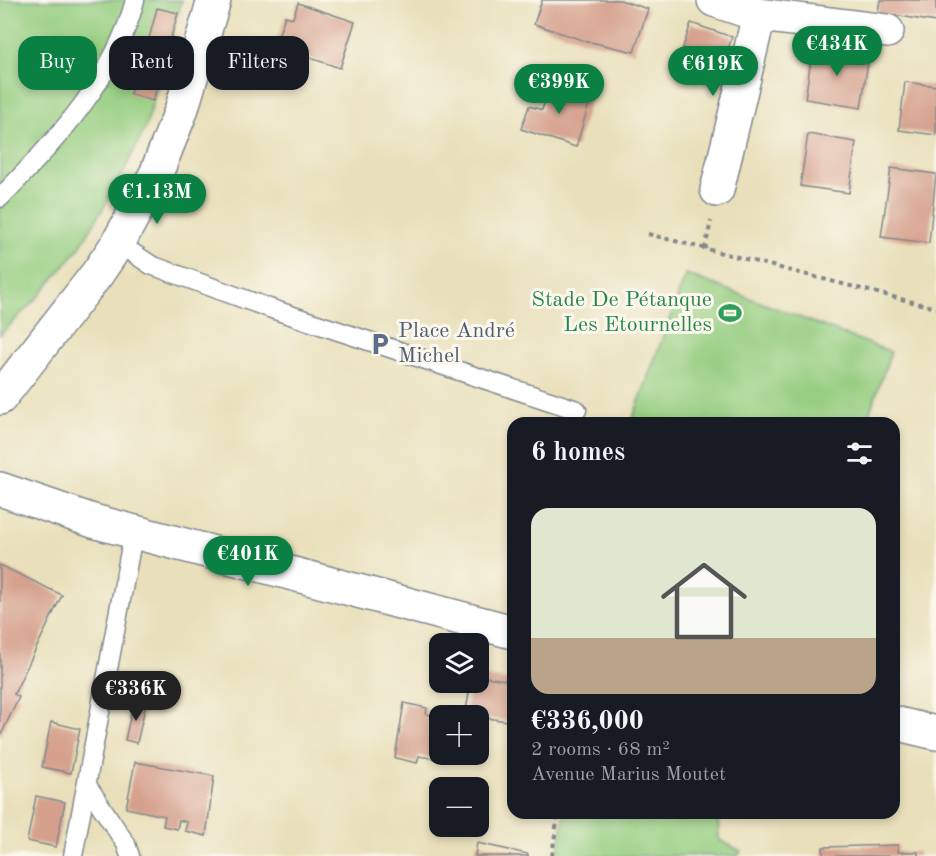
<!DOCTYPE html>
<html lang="en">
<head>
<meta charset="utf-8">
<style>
	body { margin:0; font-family:"Old Standard TT",serif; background:#242831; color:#f1f3f6; height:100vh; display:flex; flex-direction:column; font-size:22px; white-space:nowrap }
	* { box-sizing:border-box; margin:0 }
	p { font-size:20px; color:#9ea1a6 }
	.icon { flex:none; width:33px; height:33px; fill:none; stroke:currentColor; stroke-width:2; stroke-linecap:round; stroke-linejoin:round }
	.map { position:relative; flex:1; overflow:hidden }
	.side { position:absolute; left:507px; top:417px; width:393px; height:402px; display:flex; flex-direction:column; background:#171b24; border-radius:18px; box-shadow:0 3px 9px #0003 }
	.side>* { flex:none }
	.guide { position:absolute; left:18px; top:36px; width:399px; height:54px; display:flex; gap:12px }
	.fabs { position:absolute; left:429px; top:633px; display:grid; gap:12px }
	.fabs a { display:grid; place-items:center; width:60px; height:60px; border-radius:12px; background:#171b24; box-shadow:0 3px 9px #0003; font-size:30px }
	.price { position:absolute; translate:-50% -51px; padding:0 14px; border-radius:21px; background:#0b8043; color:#fff; font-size:20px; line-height:39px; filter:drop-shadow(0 2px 3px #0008) }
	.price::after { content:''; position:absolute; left:50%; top:36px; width:18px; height:14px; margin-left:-9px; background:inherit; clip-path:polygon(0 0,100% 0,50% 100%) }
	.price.selected { background:#222; color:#fff }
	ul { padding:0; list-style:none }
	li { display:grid; align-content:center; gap:12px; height:318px; padding:0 24px }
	li span { display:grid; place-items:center; height:186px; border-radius:18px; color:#555 }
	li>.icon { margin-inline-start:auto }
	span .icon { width:108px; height:108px; fill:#fffc; stroke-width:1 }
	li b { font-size:26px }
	h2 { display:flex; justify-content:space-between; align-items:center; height:72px; padding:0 24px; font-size:26px }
	.tag { padding:0 21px; border-radius:18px; background:#171b24; box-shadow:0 3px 9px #0003; font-size:21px; line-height:54px }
	.tag.selected { background:#0b8043; color:#fff }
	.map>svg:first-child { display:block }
	.grass { fill:#96ce81; stroke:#587e70; stroke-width:1.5 }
	.building { fill:#d5a18d }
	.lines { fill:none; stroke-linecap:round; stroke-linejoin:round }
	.service-casing { stroke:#82888c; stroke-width:21 }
	.minor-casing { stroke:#82888c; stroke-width:36 }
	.path { stroke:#82888c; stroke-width:4; stroke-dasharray:4.5 4.5; stroke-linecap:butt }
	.service { stroke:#fff; stroke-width:18 }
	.minor { stroke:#fff; stroke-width:33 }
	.labels { text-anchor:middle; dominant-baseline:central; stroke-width:6; stroke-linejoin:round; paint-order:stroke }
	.leisure-label { font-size:22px; fill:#27864d; stroke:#fbf7ec; text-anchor:end }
	.service-label { font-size:22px; fill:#4e5e75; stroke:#fbf7ec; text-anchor:start }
</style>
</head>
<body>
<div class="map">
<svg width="936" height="856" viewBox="0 0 936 856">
	<rect width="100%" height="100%" fill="#fbf7ec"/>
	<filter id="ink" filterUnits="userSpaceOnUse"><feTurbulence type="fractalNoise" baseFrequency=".0167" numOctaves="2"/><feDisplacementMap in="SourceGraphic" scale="12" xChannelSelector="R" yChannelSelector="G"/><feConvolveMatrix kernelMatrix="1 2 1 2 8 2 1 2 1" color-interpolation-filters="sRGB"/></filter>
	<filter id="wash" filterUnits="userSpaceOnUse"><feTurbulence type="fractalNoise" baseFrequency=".008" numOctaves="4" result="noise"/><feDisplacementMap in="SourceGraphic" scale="24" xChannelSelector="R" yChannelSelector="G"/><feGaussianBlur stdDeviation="1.35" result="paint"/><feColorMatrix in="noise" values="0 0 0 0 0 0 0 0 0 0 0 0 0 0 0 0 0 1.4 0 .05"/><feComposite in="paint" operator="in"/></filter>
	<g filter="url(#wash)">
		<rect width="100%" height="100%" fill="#e9e0bb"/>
		<path class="grass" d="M0,0H182L146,127L116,187L79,248L40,295L0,335Z
			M686,274L891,352L866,423H631Z
			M627,813H718L719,840L741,851L738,856H558L564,814Z"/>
		<g id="blocks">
			<path class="building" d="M542,0H620L648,9L634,52L582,40L534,24Z
				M880,0H936V22L900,16H877Z
				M298,3L355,22L340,68L275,46L285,16L293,18Z
				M157,8L178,13L153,101L130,94L136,72L140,73Z
				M691,23L732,37L716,85L675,71Z
				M813,47L869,55L861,108L805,99Z
				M551,82L592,94L576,147L521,129L529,106L542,110Z
				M905,82L936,86V135L899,130Z
				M808,134L856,142L849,193L800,186Z
				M891,168L936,174L929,243L881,237Z
				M0,565L62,595L14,694L19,697L0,737Z
				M478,676L513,681V722L481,717L478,726V716H465L471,682H478Z
				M134,700L146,703L137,743L125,740Z
				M404,703L427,708L426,714L440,717V737L435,759L419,756L417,763L395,758Z
				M51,722L80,729L71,773L42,767Z
				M135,762L214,776L206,836L185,831L187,822L179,820L177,829L163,826L165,816L126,808Z
				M36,796L65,802L56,847L27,841Z
				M477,843L528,854V856H475Z
				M898,845V852H918V856H823V847Z"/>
		</g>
	</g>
	<g filter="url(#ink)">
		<use href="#blocks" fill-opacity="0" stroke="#82888c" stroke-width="1.5"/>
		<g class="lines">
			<g class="service-casing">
				<path id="service" d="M0,198C54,143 116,77 135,0
					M118,243L151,265L269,308L577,410
					M87,785L126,844L130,856
					M73,856L134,530"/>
			</g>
			<g class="minor-casing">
				<path id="minor" d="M714,0L759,15L887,31
					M717,190L759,15
					M0,398L97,274L118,243L156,174L181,111L214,0
					M0,489L93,521L513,632
					M894,723L936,733"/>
			</g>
			<path class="path" d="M648,234L936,308
				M705,249L711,221
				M552,856L558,813"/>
			<use href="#service" class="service"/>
			<use href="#minor" class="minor"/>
		</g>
	</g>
	<defs>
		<g id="stadium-bare" transform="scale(1.8)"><path d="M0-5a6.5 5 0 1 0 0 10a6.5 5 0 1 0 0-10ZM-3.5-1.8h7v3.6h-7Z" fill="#2e9e5b" stroke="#fbf7ec" stroke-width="2.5" paint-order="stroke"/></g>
		<g id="parking-bare" transform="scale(1.8)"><path d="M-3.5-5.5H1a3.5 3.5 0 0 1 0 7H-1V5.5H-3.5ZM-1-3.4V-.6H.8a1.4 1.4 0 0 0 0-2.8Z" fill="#5c6f8a" stroke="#fbf7ec" stroke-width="2.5" paint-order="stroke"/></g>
	</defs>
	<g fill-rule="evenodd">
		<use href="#stadium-bare" x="730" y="313"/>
		<use href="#parking-bare" x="380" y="344"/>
	</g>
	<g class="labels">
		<g class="leisure-label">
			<text x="712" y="300">Stade De Pétanque<tspan x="712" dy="25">Les Etournelles</tspan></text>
		</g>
		<g class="service-label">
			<text x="398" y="331">Place André<tspan x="398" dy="25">Michel</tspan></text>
		</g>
	</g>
</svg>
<div class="fabs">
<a><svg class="icon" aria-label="layers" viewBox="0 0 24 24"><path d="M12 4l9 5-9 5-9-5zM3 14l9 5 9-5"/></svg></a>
<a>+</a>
<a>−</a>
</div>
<b class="price" style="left:837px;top:77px">€434K</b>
<b class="price" style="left:713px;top:97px">€619K</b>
<b class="price" style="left:559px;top:115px">€399K</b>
<b class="price" style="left:157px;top:225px">€1.13M</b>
<b class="price" style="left:248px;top:587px">€401K</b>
<b class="price selected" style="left:136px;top:722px">€336K</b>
<div class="guide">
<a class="tag selected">Buy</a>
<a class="tag">Rent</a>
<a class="tag">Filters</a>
</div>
<section class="side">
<h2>6 homes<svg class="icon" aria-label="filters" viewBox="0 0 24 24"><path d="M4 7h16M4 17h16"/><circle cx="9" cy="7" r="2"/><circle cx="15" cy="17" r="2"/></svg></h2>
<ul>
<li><span style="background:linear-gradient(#dfe7d0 70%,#b9a48a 0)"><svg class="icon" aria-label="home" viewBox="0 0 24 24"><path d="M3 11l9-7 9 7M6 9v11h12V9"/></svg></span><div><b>€336,000</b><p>2 rooms · 68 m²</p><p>Avenue Marius Moutet</p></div></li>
</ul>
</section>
</div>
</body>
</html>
